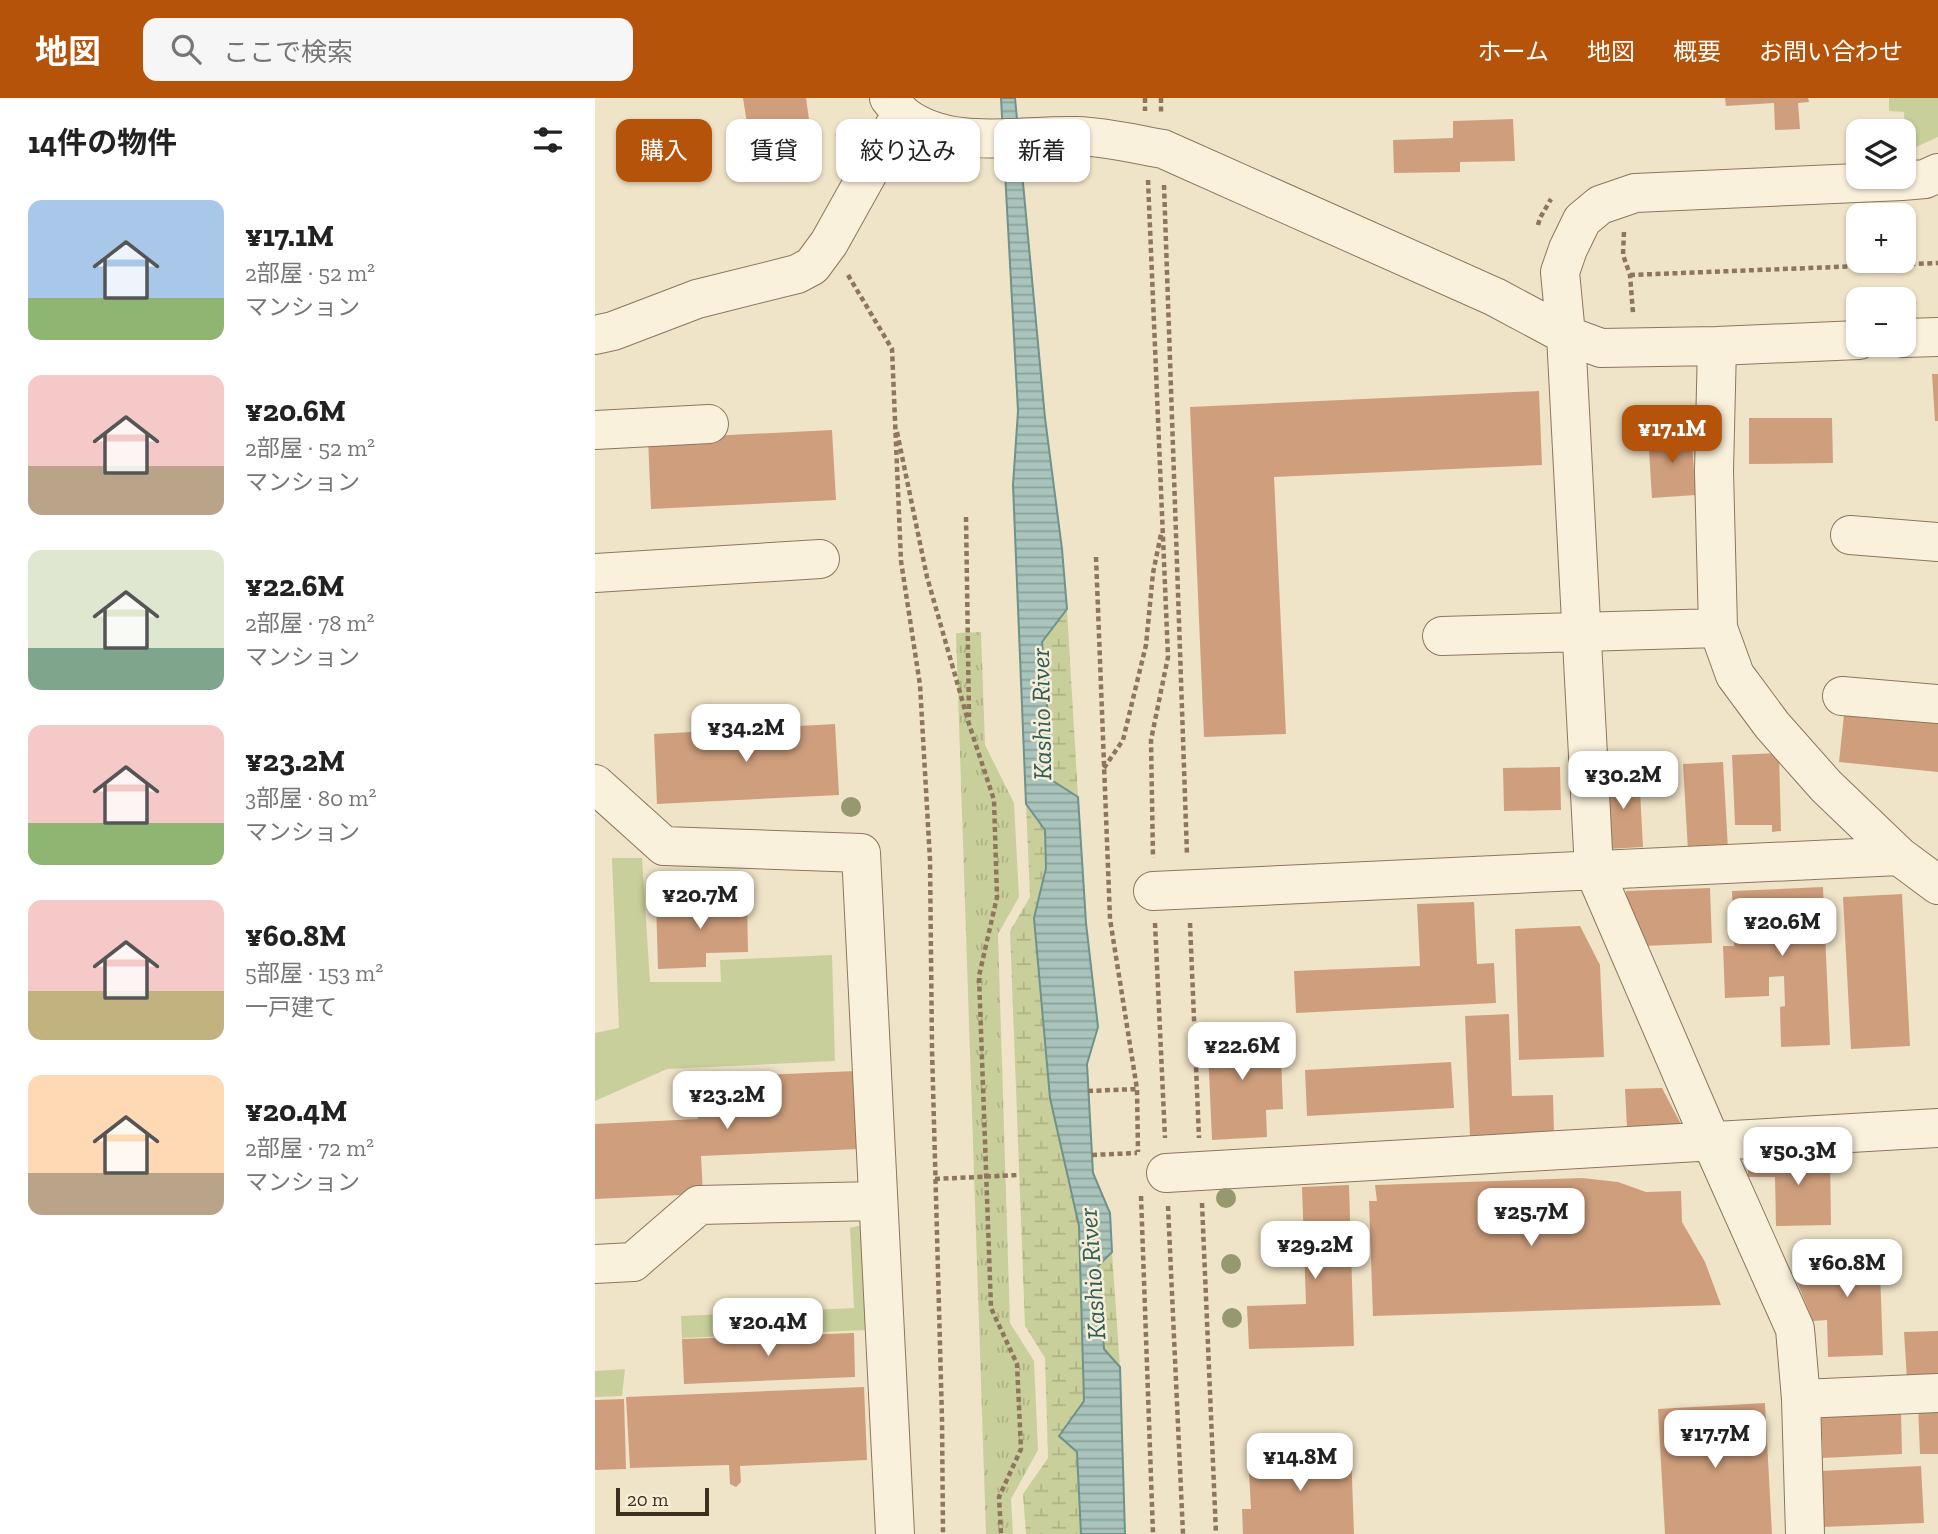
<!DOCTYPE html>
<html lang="ja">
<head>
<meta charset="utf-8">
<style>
	body { margin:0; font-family:"Zilla Slab","Noto Sans JP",serif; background:#f6f6f6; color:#222; height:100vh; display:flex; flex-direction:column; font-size:26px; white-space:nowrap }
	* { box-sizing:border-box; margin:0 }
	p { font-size:23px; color:#767676 }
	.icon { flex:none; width:38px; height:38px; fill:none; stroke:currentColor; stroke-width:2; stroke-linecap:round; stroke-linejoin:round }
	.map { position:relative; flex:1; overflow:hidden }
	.side { display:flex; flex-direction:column; background:#fff; width:595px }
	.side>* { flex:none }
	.top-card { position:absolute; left:21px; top:21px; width:665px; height:63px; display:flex; gap:14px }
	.buttons { position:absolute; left:1251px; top:21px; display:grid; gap:14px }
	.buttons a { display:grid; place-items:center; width:70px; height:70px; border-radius:14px; background:#fff; box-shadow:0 2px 5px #0004; font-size:35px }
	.scale { position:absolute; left:21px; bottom:18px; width:93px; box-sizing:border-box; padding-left:7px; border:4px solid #3d2e20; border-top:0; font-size:19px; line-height:24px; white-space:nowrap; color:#3d2e20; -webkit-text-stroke:5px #f7eed8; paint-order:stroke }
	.price { position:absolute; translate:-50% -60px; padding:0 16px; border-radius:14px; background:#fff; color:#222; font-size:23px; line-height:46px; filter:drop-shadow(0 2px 4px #0008) }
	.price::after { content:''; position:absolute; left:50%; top:42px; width:21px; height:16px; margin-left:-10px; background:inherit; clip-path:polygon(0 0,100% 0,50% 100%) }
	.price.selected { background:#b45309; color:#fff }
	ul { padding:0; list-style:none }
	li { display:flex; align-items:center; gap:21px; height:175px; padding:0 28px }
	li span { display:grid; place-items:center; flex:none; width:196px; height:140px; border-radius:14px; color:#555 }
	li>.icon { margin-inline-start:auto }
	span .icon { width:84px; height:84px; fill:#fffc; stroke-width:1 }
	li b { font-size:30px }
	h2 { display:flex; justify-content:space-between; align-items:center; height:84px; padding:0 28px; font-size:30px }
	.pill { padding:0 24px; border-radius:14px; background:#fff; box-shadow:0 2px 5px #0004; font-size:24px; line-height:63px }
	.pill.selected { background:#b45309; color:#fff }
	header { display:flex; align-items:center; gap:42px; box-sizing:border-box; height:98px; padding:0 35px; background:#b45309; color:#fff }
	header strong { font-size:33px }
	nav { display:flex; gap:38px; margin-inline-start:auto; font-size:24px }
	.search { width:490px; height:63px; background:#f6f6f6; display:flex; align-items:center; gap:18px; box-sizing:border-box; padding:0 24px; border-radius:14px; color:#767676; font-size:26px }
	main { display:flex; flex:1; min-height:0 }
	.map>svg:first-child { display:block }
	.green { fill:#c9cf9b }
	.wetland { fill:url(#wetland-marsh) }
	.park { fill:url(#park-tufts) }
	.water { fill:url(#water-rules); stroke:#6f938a; stroke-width:2 }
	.building { fill:#cf9f7d }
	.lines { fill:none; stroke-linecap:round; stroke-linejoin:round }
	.minor-casing { stroke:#8d765c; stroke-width:40 }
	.path { stroke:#8d765c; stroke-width:4.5; stroke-dasharray:5 3.5; stroke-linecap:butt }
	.minor { stroke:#faf1dc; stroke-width:38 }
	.tree { fill:#96986f }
	.labels { text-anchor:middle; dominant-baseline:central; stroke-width:5; stroke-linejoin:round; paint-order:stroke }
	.water-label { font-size:26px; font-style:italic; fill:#2f5d5a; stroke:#f7eed8 }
</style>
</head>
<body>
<header>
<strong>地図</strong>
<div class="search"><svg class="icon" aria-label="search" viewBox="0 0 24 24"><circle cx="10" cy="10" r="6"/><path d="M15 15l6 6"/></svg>ここで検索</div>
<nav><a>ホーム</a><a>地図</a><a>概要</a><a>お問い合わせ</a></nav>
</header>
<main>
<section class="side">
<h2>14件の物件<svg class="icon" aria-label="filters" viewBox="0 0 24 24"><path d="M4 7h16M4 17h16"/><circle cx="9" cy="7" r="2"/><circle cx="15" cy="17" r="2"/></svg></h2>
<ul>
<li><span style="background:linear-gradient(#a9c7e8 70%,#8fb573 0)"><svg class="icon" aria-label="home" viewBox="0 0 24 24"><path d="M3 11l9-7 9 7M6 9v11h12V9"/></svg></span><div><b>¥17.1M</b><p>2部屋 · 52 m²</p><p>マンション</p></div></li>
<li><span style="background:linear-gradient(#f6c9c9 65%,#b9a48a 0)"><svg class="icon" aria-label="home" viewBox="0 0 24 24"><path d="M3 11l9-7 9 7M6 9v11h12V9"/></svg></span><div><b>¥20.6M</b><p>2部屋 · 52 m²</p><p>マンション</p></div></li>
<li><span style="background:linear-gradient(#dfe7d0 70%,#7fa58c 0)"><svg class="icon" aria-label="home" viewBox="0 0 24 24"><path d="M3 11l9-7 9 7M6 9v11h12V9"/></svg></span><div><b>¥22.6M</b><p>2部屋 · 78 m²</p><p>マンション</p></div></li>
<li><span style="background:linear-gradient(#f6c9c9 70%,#8fb573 0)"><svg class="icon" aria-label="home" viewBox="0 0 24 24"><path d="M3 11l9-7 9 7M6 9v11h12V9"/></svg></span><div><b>¥23.2M</b><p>3部屋 · 80 m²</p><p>マンション</p></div></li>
<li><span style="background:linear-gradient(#f6c9c9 65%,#c2b280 0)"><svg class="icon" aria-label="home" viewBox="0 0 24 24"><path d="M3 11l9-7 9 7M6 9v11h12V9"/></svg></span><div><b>¥60.8M</b><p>5部屋 · 153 m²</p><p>一戸建て</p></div></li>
<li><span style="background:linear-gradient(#ffd9b3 70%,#b9a48a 0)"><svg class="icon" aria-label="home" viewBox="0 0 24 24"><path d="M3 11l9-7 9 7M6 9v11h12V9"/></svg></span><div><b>¥20.4M</b><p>2部屋 · 72 m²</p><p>マンション</p></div></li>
</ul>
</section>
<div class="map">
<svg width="1343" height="1436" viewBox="0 0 1343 1436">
	<defs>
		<pattern id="wetland-marsh" width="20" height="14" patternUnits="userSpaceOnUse" patternTransform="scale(1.75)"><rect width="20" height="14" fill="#c9cf9b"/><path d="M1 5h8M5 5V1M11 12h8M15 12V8" fill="none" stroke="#aeb285"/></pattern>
		<pattern id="park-tufts" width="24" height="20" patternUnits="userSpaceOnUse" patternTransform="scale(1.75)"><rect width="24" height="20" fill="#c9cf9b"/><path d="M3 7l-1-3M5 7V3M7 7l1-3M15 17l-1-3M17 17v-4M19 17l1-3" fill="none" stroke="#aeb285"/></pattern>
		<pattern id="water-rules" width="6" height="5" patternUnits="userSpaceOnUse" patternTransform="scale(1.75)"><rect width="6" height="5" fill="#a9c4bc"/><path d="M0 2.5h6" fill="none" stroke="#8ba098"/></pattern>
	</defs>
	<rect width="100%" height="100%" fill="#f0e4c8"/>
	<path class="green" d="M1294,0H1343V39L1310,54L1309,14L1294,13Z
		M17,760H47L55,884H126L125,862L237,857L240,963L72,971L0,1003V935L24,930Z
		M267,1127L272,1232L87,1240L86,1218L259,1210L255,1130Z
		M30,1271L27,1298L0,1299V1273Z"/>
	<path class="wetland" d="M472,511L483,699L458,684L447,543Z
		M431,706L450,732L451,769L439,820L455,1000L484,1128L489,1303L464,1338L482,1354L486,1436H431L428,1396L453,1360L450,1260L430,1228L415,833L435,799Z
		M517,1154L525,1269L509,1251L503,1168Z"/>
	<path class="park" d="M386,534L390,647L419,705L424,799L403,836L415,1225L439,1263L443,1352L416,1401L418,1436H391L361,535Z"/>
	<path class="water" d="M406,0H420L450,320L467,451L472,511L447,544L458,683L483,699L491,825L503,929L492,966L498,1075L515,1115L517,1154L503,1168L509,1251L525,1269L530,1436H486L482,1354L464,1338L489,1303L484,1128L455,1000L439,820L451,770L450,732L431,706L418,387L423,313Z"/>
	<path class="building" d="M148,0H211L218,49L157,58Z
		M1130,0H1213L1214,4L1203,5L1205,31L1180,32L1179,5L1131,8Z
		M918,21L920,63L865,64V74L799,75L798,42L858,40V23Z
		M1337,276H1343V323H1340Z
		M944,293L947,367L679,379L691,636L609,639L595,309Z
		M1154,320H1237L1238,365L1154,366Z
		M237,332L241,402L56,411L53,341Z
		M1096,334L1101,397L1057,400L1053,337Z
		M1250,607L1343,616V674L1244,664Z
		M240,626L244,697L62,706L59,636Z
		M1184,655L1186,733L1177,734V727H1140L1137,657Z
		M1128,664L1133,751L1093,753L1088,666Z
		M965,669L966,712L909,713L908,670Z
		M1044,674L1048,749L1012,751L1008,677Z
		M1228,789L1235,947L1186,949L1185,909L1190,908L1189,878L1174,879V898L1130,900L1128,848H1139L1137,793Z
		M1115,790L1117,845L1049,848L1032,823L1031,793Z
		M1307,796L1315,948L1256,951L1248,799Z
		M152,800L153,854L111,855V869L63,871L61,803Z
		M879,804L882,866L899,865L901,905L701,915L699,873L825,868L822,806Z
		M985,828L1005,867L1009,959L924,962L920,831Z
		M914,916L917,998L958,997L959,1035L875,1038L870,918Z
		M670,926L671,960L686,959L688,1011L671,1012L672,1039L617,1042L612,929Z
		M856,964L859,1010L712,1018L710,972Z
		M260,973L263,1051L106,1058L108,1096L0,1101V1026L103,1021L102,980Z
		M1067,990L1086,1026L1032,1029L1030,991Z
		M1235,1056L1236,1127L1181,1128L1180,1079H1153V1058Z
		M987,1080L1023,1084L1051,1094L1086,1093L1087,1124L1110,1164L1126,1207L778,1218L774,1103H782L780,1087Z
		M754,1087L759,1248L654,1251L652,1208L711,1206L707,1089Z
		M1284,1145L1288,1257L1233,1259L1232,1222L1218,1223L1197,1172L1232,1171L1231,1147Z
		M1343,1233V1281L1312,1282L1309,1234Z
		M259,1235L260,1279L89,1286L87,1241Z
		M269,1289L272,1362L145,1368L146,1384L141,1389L135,1386L134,1367L35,1370L31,1299Z
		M29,1301L31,1371L0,1372V1302Z
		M1170,1305L1177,1436H1070L1063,1311Z
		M1343,1307V1356H1325L1323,1308Z
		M1306,1314L1307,1356L1228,1360L1226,1317Z
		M756,1352L759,1436H648L647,1411H656L653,1355Z
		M1326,1368L1329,1425L1228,1429L1225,1373Z"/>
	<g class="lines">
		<g class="minor-casing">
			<path id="minor" d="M294,0C298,5 303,12 308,17C356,54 426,36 482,38C511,39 540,46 568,51L900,199L971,237L1006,250L1122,248L1264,242
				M0,237L18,233L102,201L202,176L217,168L234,145L306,16
				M1309,240L1343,239
				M1122,248L1119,373L1123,530L1140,577L1177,627L1231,688L1304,758L1343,787
				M0,332L114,326
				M1255,437L1343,444
				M0,475L225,461
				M847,538L1123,530
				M1247,598L1343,606
				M0,686L69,748L266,755L300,1436
				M558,793L1304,758
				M571,1075L1343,1030
				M0,1166L38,1164L104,1107L282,1103
				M1206,1301L1343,1295
				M1210,1436L1206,1301L1200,1231L1116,1043L999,772L971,237L965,174L973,151L987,122L1005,107L1040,95L1307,83L1330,81L1343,75"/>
		</g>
		<path class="path" d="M550,0V13
			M566,0V15
			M553,82L573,559L556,642L558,760
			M569,87L592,757
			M943,127L945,120L956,101
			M1029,134L1028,157L1035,177L1038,215
			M253,177L297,251L306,463L325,587L335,762L337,951L347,1321L348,1436
			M1035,177L1343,165
			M302,334L332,479L374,626L399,702L402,799L384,878L396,1210L422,1266L426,1351L404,1399L406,1436
			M371,419L374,619
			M501,459L515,821L542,991L543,1054
			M509,670L528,642L551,547L558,475L566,436
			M560,825L570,1040
			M595,825L604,1040
			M493,993L542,991
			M497,1057L542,1055
			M340,1081L424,1077
			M546,1098L558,1436
			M607,1105L621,1436
			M573,1108L588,1436"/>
		<use href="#minor" class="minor"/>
	</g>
	<g class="tree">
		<circle cx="256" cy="709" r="10"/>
		<circle cx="631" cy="1100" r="10"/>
		<circle cx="636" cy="1166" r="10"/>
		<circle cx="637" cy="1220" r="10"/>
	</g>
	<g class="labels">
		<g class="water-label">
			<text transform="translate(446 616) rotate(-91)">Kashio River</text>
			<text transform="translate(497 1176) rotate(-94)">Kashio River</text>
		</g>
	</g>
</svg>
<div class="buttons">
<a><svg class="icon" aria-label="layers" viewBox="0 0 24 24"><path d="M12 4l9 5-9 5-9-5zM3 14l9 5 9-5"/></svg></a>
<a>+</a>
<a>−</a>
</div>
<div class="scale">20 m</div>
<b class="price selected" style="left:1077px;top:367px">¥17.1M</b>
<b class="price" style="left:151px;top:666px">¥34.2M</b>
<b class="price" style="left:1028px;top:713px">¥30.2M</b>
<b class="price" style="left:105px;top:833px">¥20.7M</b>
<b class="price" style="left:1187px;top:860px">¥20.6M</b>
<b class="price" style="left:647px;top:984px">¥22.6M</b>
<b class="price" style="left:132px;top:1033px">¥23.2M</b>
<b class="price" style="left:1203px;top:1089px">¥50.3M</b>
<b class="price" style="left:936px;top:1150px">¥25.7M</b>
<b class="price" style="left:720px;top:1183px">¥29.2M</b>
<b class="price" style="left:1252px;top:1201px">¥60.8M</b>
<b class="price" style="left:173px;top:1260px">¥20.4M</b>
<b class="price" style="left:1120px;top:1372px">¥17.7M</b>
<b class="price" style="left:705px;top:1395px">¥14.8M</b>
<div class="top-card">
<a class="pill selected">購入</a>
<a class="pill">賃貸</a>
<a class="pill">絞り込み</a>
<a class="pill">新着</a>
</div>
</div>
</main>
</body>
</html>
